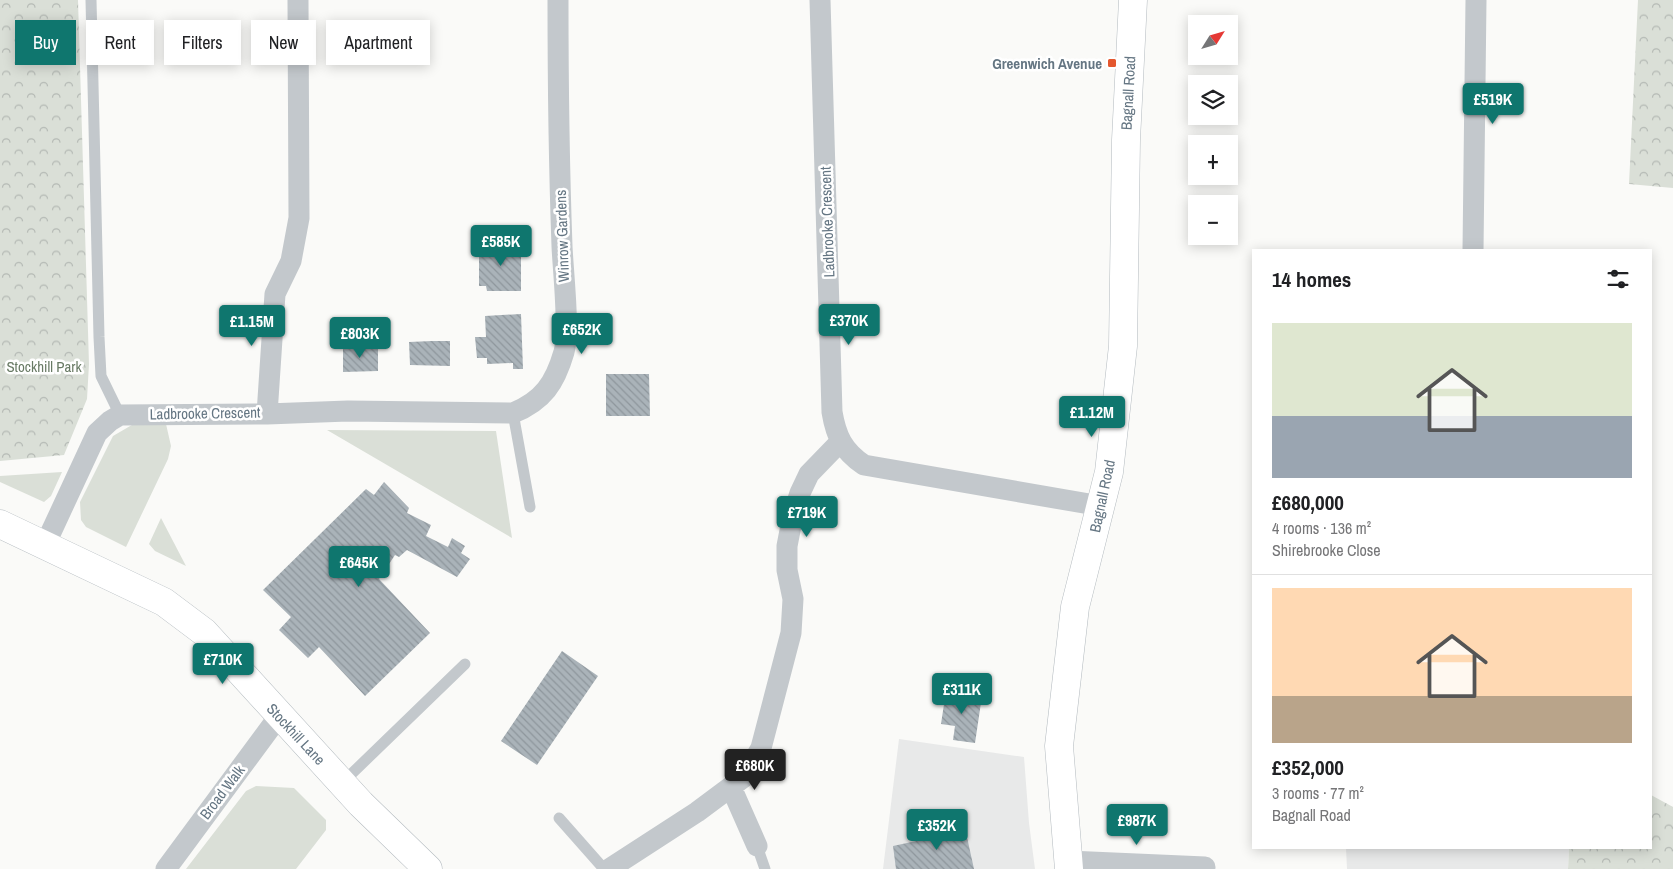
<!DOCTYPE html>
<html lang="en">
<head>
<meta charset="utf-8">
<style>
	body { margin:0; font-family:"Archivo Narrow",sans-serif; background:#f2f2f2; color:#202124; height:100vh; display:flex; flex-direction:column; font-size:19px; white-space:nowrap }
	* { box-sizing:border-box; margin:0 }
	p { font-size:16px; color:#757577 }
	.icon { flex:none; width:28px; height:28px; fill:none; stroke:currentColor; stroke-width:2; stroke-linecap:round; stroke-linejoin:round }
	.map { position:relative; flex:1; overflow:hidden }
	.panel { position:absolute; left:1252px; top:249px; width:400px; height:600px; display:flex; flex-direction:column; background:#fff; border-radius:0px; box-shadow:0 2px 12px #0003 }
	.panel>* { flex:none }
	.guide { position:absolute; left:15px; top:20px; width:475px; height:45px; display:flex; gap:10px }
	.needle { width:32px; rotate:53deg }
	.buttons { position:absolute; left:1188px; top:15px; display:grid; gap:10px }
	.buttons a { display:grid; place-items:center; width:50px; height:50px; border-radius:0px; background:#fff; box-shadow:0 2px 12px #0003; font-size:25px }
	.price { position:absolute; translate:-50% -42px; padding:0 11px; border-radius:5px; background:#0f766e; color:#fff; font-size:16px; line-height:32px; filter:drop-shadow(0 1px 2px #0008) }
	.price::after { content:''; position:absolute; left:50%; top:30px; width:15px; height:11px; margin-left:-8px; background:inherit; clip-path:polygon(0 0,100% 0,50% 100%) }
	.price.selected { background:#222; color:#fff }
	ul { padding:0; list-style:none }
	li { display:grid; align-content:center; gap:10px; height:265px; padding:0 20px }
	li+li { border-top:1px solid #e0e0e0 }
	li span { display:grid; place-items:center; height:155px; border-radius:0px; color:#555 }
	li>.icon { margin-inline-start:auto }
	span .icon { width:90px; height:90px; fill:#fffc; stroke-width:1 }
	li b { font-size:21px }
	h2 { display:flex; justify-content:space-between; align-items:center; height:60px; padding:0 20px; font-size:21px }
	.tag { padding:0 18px; border-radius:0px; background:#fff; box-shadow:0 2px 12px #0003; font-size:18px; line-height:45px }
	.tag.selected { background:#0f766e; color:#fff }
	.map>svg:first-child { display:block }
	.built { fill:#e8e9e9 }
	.grass { fill:#dadfd7 }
	.park { fill:url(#park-crowns) }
	.building { fill:url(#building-back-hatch) }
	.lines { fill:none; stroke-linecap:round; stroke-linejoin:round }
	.secondary-casing { stroke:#b3babf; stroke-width:29 }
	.lane { stroke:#c3c8cc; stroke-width:11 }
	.street { stroke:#c3c8cc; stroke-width:21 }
	.secondary { stroke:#fff; stroke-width:28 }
	.poi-dot { fill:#e4572e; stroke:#fff; stroke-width:2 }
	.labels { text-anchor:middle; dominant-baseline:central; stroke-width:5; stroke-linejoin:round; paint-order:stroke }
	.poi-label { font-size:15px; font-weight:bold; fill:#657683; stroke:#fff; text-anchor:end }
	.street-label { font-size:15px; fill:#657683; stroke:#fff }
	.park-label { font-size:15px; fill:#687a64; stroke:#fff }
</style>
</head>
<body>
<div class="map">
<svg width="1673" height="869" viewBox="0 0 1673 869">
	<defs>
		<pattern id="park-crowns" width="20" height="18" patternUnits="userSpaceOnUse" patternTransform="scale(1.25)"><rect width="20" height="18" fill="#dadfd7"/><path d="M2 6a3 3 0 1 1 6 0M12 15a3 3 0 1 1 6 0" fill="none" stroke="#b4b9b4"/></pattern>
		<pattern id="building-back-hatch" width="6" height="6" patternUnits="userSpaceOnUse" patternTransform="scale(1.25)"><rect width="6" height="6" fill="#aab3b9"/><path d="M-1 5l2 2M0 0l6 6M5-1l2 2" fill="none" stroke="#8e969c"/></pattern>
	</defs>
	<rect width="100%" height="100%" fill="#fafaf8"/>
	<path class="built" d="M899,739L1024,757L1029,823L1035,869H883Z
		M1346,848H1569L1568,869H1347Z"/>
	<path class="grass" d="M137,422L166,424L171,446L168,459L126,547L86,527L81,520L80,502L113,436Z
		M327,430L496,431L512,538Z
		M62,472L51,496L44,502L0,482V476Z
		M161,518L186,566L155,551L149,544Z
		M256,786L294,788L326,820V830L296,869H186L246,791Z"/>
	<path class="park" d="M0,0H78L89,364L87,399L64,455L0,461Z
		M1638,0H1673V188L1629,184Z
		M1651,795L1673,807V869H1568L1569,848H1651Z"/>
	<path class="building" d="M484,243H521V291H487L486,286H479V248H484Z
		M521,314L523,369H513V363L487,364V358H477L475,337H486L485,316Z
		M432,341H450V366L410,365L409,342Z
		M378,346V371L343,372V347Z
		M606,374H649L650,416H606Z
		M384,482L409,508L407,513L431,525L426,536L448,547L452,538L465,546L461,553L470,559L457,577L407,550L399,557L395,555L379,579L430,633L365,696L319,647L308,658L279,630L291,617L263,590L366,489L374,495Z
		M562,651L598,676L537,765L501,741Z
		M946,691L982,696L975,743L953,740L955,726L941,724Z
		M963,819L974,869H896L893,846L944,835L941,823Z"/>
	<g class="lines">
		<g class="secondary-casing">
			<path id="secondary" d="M0,524L164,602L204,632L361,804L428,869
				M1069,869L1059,746L1075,607L1109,472L1123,346L1126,140L1133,0"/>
		</g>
		<path class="lane" d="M91,0L99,337L101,376L120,415
			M513,413L530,507
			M342,783L465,664
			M559,818L604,869
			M757,846L765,869"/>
		<path class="street" d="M820,0L832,412C836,436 843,451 864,465L1101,506
			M1473,250L1476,0
			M267,414L348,411L513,413C543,401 555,383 564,352C570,331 563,271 562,246C559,164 558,82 558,0
			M45,545L97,433L110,421L120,415L267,414L275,294L291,261L299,218L298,0
			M731,787L757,846
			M1068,861L1205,867
			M166,869L279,716
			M609,869L697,812L744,777L761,748L791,633L793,599L787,570V546L793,515L800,493L809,474L840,442"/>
		<use href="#secondary" class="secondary"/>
	</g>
	<rect class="poi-dot" x="1107" y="58" width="10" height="10" rx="2.5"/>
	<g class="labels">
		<g class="poi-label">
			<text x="1102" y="63">Greenwich Avenue</text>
		</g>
		<g class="street-label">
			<text transform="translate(1128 93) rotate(-87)">Bagnall Road</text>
			<text transform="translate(827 222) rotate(-92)">Ladbrooke Crescent</text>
			<text transform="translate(562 236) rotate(-92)">Winrow Gardens</text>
			<text transform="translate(205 413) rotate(-1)">Ladbrooke Crescent</text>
			<text transform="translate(1102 496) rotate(-78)">Bagnall Road</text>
			<text transform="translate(296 734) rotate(47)">Stockhill Lane</text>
			<text transform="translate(222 792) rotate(-53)">Broad Walk</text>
		</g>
		<g class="park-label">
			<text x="44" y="366">Stockhill Park</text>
		</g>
	</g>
</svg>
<div class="buttons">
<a><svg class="needle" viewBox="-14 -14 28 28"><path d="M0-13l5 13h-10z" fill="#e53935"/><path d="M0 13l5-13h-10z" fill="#757577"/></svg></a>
<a><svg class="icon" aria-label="layers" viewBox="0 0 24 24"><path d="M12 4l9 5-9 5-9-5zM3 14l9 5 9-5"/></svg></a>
<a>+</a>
<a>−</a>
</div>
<b class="price" style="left:1493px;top:125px">£519K</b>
<b class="price" style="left:501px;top:267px">£585K</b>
<b class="price" style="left:849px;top:346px">£370K</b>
<b class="price" style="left:252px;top:347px">£1.15M</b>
<b class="price" style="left:582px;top:355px">£652K</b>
<b class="price" style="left:360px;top:359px">£803K</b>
<b class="price" style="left:1092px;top:438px">£1.12M</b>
<b class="price" style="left:807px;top:538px">£719K</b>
<b class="price" style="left:359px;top:588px">£645K</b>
<b class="price" style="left:223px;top:685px">£710K</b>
<b class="price" style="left:962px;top:715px">£311K</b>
<b class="price selected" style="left:755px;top:791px">£680K</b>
<b class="price" style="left:1137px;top:846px">£987K</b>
<b class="price" style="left:937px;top:851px">£352K</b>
<div class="guide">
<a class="tag selected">Buy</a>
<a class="tag">Rent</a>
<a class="tag">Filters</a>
<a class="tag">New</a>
<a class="tag">Apartment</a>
</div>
<section class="panel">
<h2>14 homes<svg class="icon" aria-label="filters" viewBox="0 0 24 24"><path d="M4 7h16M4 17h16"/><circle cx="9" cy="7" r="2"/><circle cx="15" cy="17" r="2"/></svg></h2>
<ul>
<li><span style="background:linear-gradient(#dfe7d0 60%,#9aa5b1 0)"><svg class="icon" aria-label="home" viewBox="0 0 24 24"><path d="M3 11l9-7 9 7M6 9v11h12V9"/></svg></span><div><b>£680,000</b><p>4 rooms · 136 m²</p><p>Shirebrooke Close</p></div></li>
<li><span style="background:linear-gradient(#ffd9b3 70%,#b9a48a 0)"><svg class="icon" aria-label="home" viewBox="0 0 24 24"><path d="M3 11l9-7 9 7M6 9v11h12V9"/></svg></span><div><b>£352,000</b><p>3 rooms · 77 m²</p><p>Bagnall Road</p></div></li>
</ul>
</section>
</div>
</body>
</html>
